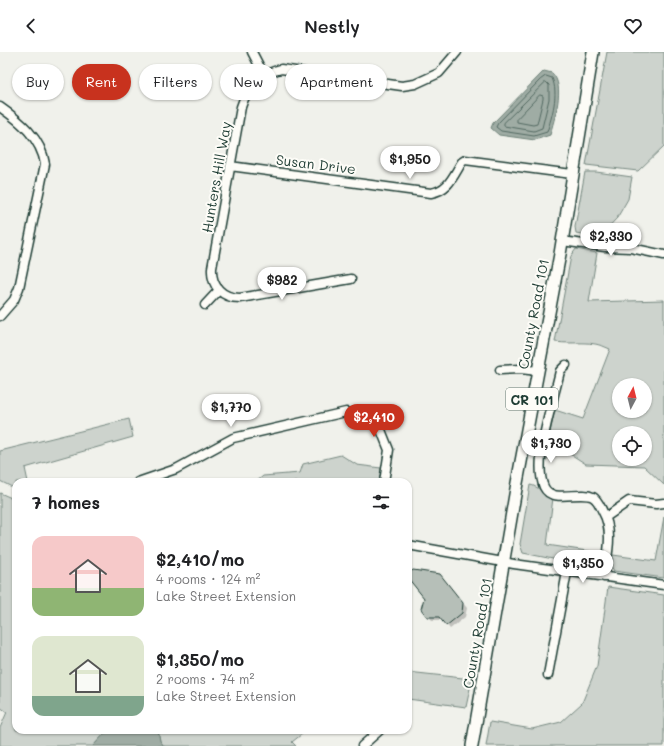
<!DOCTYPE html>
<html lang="en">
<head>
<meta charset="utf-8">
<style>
	body { margin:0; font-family:Mali,sans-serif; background:#f2f2f2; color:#202124; height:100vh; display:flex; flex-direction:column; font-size:15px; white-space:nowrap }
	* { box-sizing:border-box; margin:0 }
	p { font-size:13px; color:#757577 }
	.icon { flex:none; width:22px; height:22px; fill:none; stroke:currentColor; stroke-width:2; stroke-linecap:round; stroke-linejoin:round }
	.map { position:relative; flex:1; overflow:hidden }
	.panel { position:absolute; left:12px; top:426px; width:400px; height:256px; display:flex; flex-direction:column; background:#fff; border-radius:12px; box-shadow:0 1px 3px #0004 }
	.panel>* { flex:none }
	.banner { position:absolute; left:12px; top:12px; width:400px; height:36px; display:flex; gap:8px }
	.needle { width:26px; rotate:7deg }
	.fabs { position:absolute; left:612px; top:326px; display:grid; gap:8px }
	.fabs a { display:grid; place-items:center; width:40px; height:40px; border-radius:50%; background:#fff; box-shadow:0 1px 3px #0004; font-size:20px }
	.price { position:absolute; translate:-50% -34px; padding:0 9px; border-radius:14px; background:#fff; color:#222; font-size:13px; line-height:26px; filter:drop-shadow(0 1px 2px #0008) }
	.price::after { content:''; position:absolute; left:50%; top:24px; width:12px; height:9px; margin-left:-6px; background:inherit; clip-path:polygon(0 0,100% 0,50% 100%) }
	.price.current { background:#c8321e; color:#fff }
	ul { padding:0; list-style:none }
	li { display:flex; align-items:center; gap:12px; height:100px; padding:0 20px }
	li span { display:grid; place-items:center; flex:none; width:112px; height:80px; border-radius:12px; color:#555 }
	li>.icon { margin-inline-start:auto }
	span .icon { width:48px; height:48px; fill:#fffc; stroke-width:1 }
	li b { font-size:17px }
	h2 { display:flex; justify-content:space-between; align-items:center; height:48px; padding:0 20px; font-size:17px }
	.pill { padding:0 14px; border-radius:18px; background:#fff; box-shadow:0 1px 3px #0004; font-size:14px; line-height:36px }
	.pill.current { background:#c8321e; color:#fff }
	header { display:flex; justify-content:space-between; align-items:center; height:52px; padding:0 20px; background:#fff; font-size:18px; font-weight:600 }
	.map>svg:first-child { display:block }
	.green { fill:#cdd3cd; stroke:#768880; fill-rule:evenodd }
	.water { fill:#9faca4; stroke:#6c8077 }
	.shadow { fill:#0003 }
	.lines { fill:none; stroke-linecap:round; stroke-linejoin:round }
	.shore { stroke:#526961; stroke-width:1 }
	.building { fill:#b6bfb8; stroke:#1f3d34 }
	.minor-casing { stroke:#1f3d34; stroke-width:11 }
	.major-casing { stroke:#1f3d34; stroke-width:14 }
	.minor { stroke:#fdfcf7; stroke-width:8 }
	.major { stroke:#fdfcf7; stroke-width:11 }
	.labels { text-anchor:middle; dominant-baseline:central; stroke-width:4; stroke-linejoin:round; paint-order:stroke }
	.shield { fill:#fdfcf7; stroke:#62766e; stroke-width:1 }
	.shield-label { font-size:13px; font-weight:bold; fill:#1f3d34 }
	.street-label { font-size:14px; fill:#1f3d34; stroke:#fdfcf7 }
</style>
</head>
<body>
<header><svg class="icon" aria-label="back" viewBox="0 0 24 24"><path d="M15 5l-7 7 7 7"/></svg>Nestly<svg class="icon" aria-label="heart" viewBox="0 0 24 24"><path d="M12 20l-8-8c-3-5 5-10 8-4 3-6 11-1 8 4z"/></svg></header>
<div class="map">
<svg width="664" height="694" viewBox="0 0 664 694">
	<rect width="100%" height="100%" fill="#f0f1eb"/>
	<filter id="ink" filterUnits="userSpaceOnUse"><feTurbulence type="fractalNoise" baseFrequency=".025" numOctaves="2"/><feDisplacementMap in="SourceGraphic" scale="8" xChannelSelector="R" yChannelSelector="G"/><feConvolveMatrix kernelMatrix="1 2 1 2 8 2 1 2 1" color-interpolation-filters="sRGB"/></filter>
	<g filter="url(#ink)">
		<path class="green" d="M607,0H664V94L638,119L586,113Z
			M585,120H596L632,125L628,147L617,166L599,185L576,181L575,175Z
			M576,197L597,201L589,250L664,248V433L644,414L586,412L564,398L545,408L546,397L555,358L583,367L610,297C590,287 576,293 555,290L571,204ZM619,333H645V359H619ZM619,381H645V407H619Z
			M129,367L133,385L25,416L28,430H16V437L0,429V399Z
			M341,403L357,413L381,416L379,430H256L263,424L300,421L303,412Z
			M530,433C538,434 544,442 553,446L547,493L601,501L598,513L593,515L523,501L520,492Z
			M0,441L16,448V678H108L93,694H0V676L7,660L0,655Z
			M664,465V526L614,519L611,514L613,503L656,509Z
			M608,535L664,543V694H486L490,670L532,677L561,670L582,651L597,614Z
			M408,620L472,627L466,655L408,647Z
			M158,678H307L292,690L296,694H164L160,689Z"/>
		<path class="water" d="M544,19L552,21C566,34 554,67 550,83L535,88L499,83L491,76L493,71Z
			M108,678H158L160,689L164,694H93Z"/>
		<path class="shadow" d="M408,523H440L467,556L465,565L450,577L443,568H432L428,564L425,545Z"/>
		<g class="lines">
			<path class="shore" d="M546,24L552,26C559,42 552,64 547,80L534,84L501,79L496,75L498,71L540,28Z
				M546,30L549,33V47L542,76L534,79L504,74V71Z
				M540,43L543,44V47L537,72L533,73L517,70V67Z"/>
		</g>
		<path class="building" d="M413,518L440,522L463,551L462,561L446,574L439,565H427L421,557L424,546L408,526V522Z"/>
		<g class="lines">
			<g class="minor-casing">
				<path id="minor" d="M252,0L264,23
					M0,55C20,69 41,86 45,112L19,236L14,248L0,264
					M230,114L431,141C449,138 453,124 462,110L465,108L572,122
					M562,189L605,195L631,196L664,203
					M351,227L240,246C222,246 211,234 212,216L241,55C248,33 260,22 281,17L402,34L415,32L439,21L457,0
					M205,253L219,238
					M566,313L560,319C554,347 532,409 544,435C552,452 580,438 593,445C598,448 600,454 603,460C607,467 609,477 609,486C609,499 606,512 604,525
					M500,318L520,317L538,319
					M138,430L176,417L233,386L346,360L365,365L374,370L381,378L389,398L384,430
					M606,465L629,449L656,452L664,451
					M408,493L514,512L664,533
					M548,623L567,520
					M362,694L380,678"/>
			</g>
			<g class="major-casing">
				<path id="major" d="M472,694L517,431L560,202L593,0"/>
			</g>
			<use href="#minor" class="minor"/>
			<use href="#major" class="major"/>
		</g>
	</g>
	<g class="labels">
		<rect class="shield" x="506" y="336" width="52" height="22" rx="3"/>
		<g class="shield-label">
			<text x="532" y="347">CR 101</text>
		</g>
		<g class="street-label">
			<text transform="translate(316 112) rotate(7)">Susan Drive</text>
			<text transform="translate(216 125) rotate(-80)">Hunters Hill Way</text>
			<text transform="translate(533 262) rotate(-79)">County Road 101</text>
			<text transform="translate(477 581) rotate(-80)">County Road 101</text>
		</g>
	</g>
</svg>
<div class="fabs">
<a><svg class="needle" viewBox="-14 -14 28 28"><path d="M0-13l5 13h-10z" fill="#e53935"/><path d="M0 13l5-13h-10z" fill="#757577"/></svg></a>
<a><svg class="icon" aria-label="locate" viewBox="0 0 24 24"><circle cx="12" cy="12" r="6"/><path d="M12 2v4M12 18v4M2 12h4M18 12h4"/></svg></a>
</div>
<b class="price" style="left:410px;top:128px">$1,950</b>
<b class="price" style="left:611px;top:205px">$2,330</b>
<b class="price" style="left:282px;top:249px">$982</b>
<b class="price" style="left:231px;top:376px">$1,770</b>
<b class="price current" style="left:374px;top:386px">$2,410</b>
<b class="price" style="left:551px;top:412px">$1,730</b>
<b class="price" style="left:583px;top:532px">$1,350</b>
<div class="banner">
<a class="pill">Buy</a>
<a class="pill current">Rent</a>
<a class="pill">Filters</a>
<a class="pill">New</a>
<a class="pill">Apartment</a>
</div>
<section class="panel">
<h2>7 homes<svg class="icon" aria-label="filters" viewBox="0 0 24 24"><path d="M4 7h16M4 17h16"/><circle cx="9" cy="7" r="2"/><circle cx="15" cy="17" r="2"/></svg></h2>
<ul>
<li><span style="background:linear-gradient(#f6c9c9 65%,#8fb573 0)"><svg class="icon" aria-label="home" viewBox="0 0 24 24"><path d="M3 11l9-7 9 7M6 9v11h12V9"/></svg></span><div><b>$2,410/mo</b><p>4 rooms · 124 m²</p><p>Lake Street Extension</p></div></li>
<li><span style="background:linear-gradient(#dfe7d0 75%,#7fa58c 0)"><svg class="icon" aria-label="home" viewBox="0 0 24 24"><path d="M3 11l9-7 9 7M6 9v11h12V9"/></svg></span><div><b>$1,350/mo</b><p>2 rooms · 74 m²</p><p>Lake Street Extension</p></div></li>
</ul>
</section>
</div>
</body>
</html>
